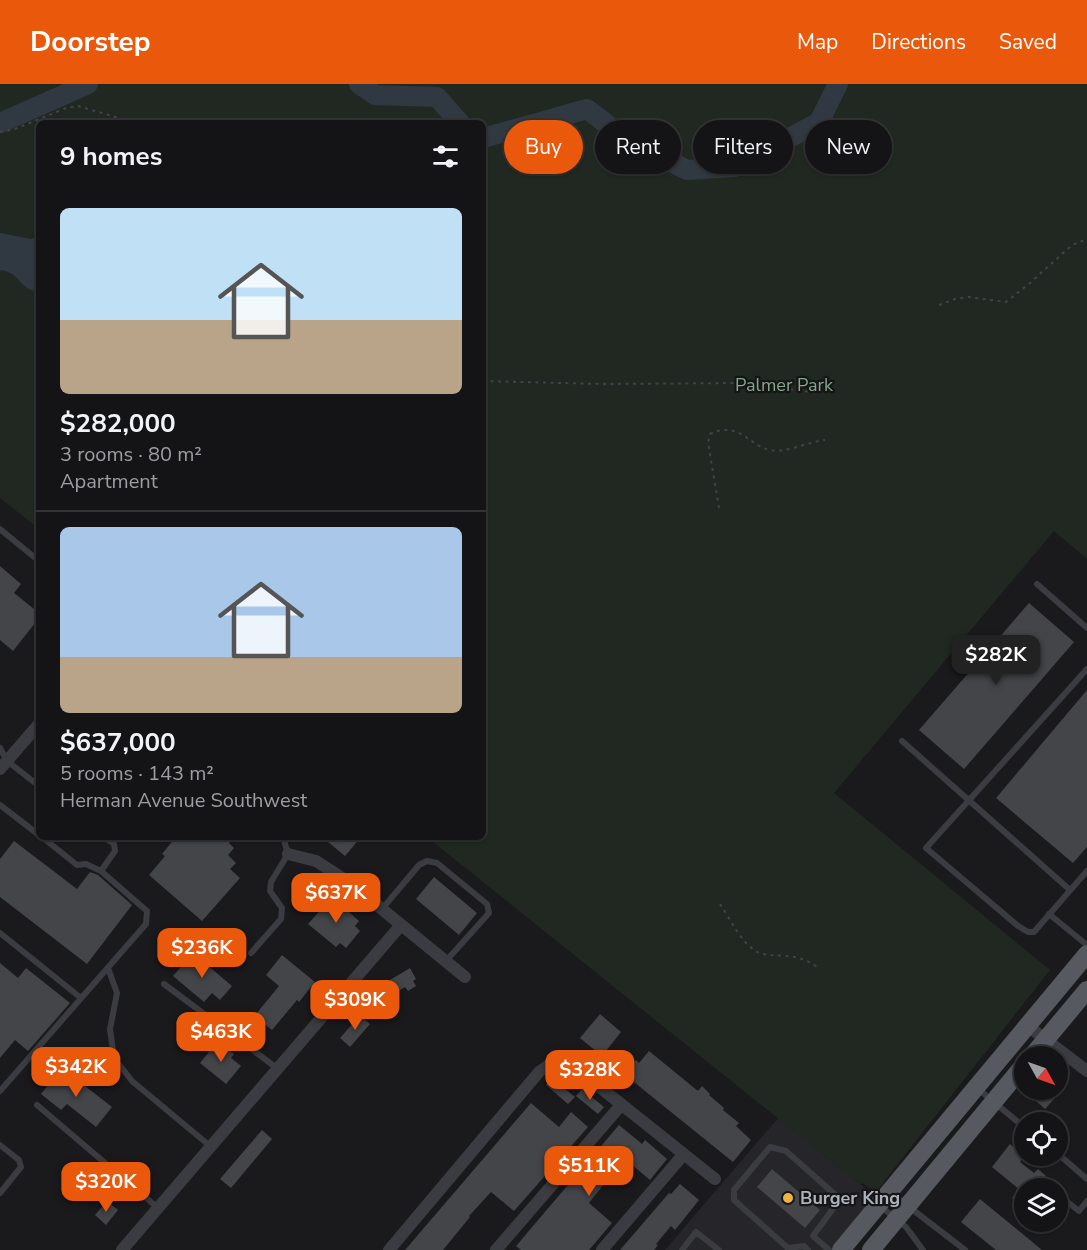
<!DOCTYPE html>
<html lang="en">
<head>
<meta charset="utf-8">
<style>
	body { margin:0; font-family:"Nunito Sans",sans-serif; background:#212123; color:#f1f3f6; height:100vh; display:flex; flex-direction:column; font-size:22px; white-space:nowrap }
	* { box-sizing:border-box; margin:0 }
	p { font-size:20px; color:#9d9ea1 }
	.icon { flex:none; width:33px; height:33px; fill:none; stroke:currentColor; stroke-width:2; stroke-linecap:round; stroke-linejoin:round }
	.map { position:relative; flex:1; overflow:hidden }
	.panel { position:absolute; left:36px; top:36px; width:450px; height:720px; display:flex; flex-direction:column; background:#141416; border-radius:9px; box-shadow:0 2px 4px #0004,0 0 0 2px #333335 }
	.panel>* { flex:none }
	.guide { position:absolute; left:504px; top:36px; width:492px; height:54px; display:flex; gap:12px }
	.needle { width:39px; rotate:130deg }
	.controls { position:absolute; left:1014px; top:962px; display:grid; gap:12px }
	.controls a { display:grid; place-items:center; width:54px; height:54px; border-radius:50%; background:#141416; box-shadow:0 2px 4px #0004,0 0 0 2px #333335; font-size:30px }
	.price { position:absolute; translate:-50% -51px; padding:0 14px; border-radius:12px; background:#ea580c; color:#fff; font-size:20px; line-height:39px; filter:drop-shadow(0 2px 3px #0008) }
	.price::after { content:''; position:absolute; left:50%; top:36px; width:18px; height:14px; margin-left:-9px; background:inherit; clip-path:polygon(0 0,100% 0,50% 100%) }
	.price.current { background:#222; color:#fff }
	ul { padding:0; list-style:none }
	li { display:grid; align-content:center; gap:12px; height:318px; padding:0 24px }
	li+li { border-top:2px solid #333335 }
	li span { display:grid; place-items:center; height:186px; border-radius:9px; color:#555 }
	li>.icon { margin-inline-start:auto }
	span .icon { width:108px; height:108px; fill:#fffc; stroke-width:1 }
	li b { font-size:26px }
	h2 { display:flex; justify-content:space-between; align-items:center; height:72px; padding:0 24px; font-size:26px }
	.chip { padding:0 21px; border-radius:27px; background:#141416; box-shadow:0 2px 4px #0004,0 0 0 2px #333335; font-size:21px; line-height:54px }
	.chip.current { background:#ea580c; color:#fff }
	header { display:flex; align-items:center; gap:36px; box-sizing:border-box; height:84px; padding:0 30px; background:#ea580c; color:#fff }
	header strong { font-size:28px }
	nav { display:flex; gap:33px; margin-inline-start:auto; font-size:21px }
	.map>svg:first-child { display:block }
	.built { fill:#26262a }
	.green { fill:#202821 }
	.water { fill:#303941 }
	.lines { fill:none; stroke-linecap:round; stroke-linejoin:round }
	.river { stroke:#303941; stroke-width:20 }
	.building { fill:#444549 }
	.path { stroke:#414348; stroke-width:2; stroke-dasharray:3 4.5; stroke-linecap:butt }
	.lane { stroke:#3b3c41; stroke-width:6 }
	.street { stroke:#3b3c41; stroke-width:12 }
	.primary { stroke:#575960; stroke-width:18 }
	.poi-dot { fill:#edb442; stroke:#151518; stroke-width:2 }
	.labels { text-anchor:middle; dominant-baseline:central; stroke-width:4.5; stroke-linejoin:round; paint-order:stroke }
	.park-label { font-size:18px; fill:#85a687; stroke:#151518 }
	.poi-label { font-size:18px; font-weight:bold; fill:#adb2bb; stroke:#151518; text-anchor:start }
</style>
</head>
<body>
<header>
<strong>Doorstep</strong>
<nav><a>Map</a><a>Directions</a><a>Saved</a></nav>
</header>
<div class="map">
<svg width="1087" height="1166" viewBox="0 0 1087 1166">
	<rect width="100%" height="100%" fill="#1a1a1d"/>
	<path class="built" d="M778,1034L876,1113L830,1166H665Z"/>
	<path class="green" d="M0,0H1087V475L1054,447L834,709L1050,886L875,1109L863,1099L861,1101L427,753H483V39H39V445L0,414Z"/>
	<path class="water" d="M0,149L31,155L39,152V207C20,208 21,188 0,186Z"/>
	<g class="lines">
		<path class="river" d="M359,0L375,11L437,13L460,39
			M0,39L88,0
			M483,54L587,25L626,55L687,86L735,83L819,38L838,0"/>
	</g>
	<path class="building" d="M0,482L21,500L14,509L39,529V534L13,567L0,556Z
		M1029,519L1074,558L964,685L919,646Z
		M1087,606V763L1073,779L996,714Z
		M176,753H235L229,759L234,764L228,771L236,779L230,785L240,794L202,837L149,791L165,772L162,770Z
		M322,753H361L345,772Z
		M14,757L77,805L90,788L98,791L132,821L87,880L0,813V775Z
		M434,793L477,829L459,851L416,815Z
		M332,813L359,837L355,842L360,847L346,864L340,859L336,863L308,840Z
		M193,869L232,902L220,916L212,909L204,918L173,892Z
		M282,871L315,898L299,918L297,916L272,946L263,939L261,942L252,935L279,902L266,891Z
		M0,879L18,894L26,884L70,919L28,967L15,956L0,974Z
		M410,884L416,895L413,897L416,902L408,907L405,903L397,908L390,896Z
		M600,930L621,948L602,972L580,954Z
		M360,931L370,940L350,963L340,954Z
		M218,957L234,970L231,974L241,982L226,1000L200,979Z
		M649,967L698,1007L702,1002L710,1010L709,1011L724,1024L723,1026L739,1039L736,1042L751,1056L733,1078L624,990L636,976L639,979Z
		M62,984L112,1023L96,1043L67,1020L61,1026L41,1010Z
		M552,994L575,1013L568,1020L546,1001Z
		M582,1005L604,1023L598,1030L576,1012Z
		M1044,1005H1063L1045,1025L1035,1016Z
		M531,1019L559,1043L571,1028L588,1043L514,1127L491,1108L469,1132L470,1133L443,1166H405Z
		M619,1041L642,1060L645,1056L667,1075L650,1096L625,1075L619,1081L589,1119L612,1139L589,1166H521L516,1162Z
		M262,1046L272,1055L231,1104L220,1095Z
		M1018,1056L1024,1061V1072L1020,1078L1034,1089L1038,1085L1046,1092L1041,1098L1049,1104H1024V1124L1012,1114L1019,1105L992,1083L1010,1060L1013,1063Z
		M772,1085L820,1126L805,1144L757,1103Z
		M680,1100L699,1116L675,1146L671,1142L656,1160L658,1161L654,1166H620L669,1109L671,1110Z
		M980,1115L1042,1166H996L961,1138Z
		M107,1117L118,1126L106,1141L95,1131Z"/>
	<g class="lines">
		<path class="path" d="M0,48L15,45L66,24L78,22L136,39
			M939,221L955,215L968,213L1006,218L1030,199L1072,161L1087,155
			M483,297L602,300L739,299L819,309
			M719,424L708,358L710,350C739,336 749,362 770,366C788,369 807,358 825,356
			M720,820C730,835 740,856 754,866C770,877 794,865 817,883"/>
		<path class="lane" d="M0,445L39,477
			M1037,500L1087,544
			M1087,585L926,764L1018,842L1028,848H1034L1087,787
			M902,657L1070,806
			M0,664L7,677L39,702
			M0,721L39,751
			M42,753L77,781L86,780L101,787
			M382,825L419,781L427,777L437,779L487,820L489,829L446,877
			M1049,830L1087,861
			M0,849L81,914
			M251,869L281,835L282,824L270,807L271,798L288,770L283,753
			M108,884L117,909L110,945L114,974L132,997L210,1062
			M164,900L278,985
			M977,1004L1024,1043
			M0,1007L146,840L147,827L101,787L115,767L114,760L104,753
			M37,1021L158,1124
			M0,1061L19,1076L21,1083L0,1109
			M1058,1070L1087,1095
			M891,1109L965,1166
			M1060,1112L1079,1127L1087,1117
			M880,1122L906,1143L923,1166
			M682,1166L696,1148L719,1166
			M808,1166L804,1162L788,1164L734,1116V1106L770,1063L786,1067L840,1115L813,1152L829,1166"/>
		<path class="street" d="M0,685L39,640
			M288,770L316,777L350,799L465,893
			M1028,942L1087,987
			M122,1166L401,841
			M389,1166L539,988L557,975L567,977L715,1095
			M496,1166L621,1021
			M602,1166L683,1071"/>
		<path class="primary" d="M1032,972L1087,906
			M841,1166L1087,870
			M871,1166L1024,981"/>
	</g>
	<circle class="poi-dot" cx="788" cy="1114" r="6"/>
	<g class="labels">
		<g class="park-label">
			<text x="784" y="301">Palmer Park</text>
		</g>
		<g class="poi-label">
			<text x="800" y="1114">Burger King</text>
		</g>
	</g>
</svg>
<div class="controls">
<a><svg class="needle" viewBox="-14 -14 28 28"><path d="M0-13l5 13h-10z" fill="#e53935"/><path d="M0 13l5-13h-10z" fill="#9d9ea1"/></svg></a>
<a><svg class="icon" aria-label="locate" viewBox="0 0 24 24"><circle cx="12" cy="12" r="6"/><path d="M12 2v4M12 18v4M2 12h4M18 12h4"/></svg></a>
<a><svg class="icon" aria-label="layers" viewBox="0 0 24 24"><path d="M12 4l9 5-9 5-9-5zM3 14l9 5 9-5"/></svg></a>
</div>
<b class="price current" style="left:996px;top:602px">$282K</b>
<b class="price" style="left:336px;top:840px">$637K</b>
<b class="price" style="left:202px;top:895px">$236K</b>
<b class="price" style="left:355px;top:947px">$309K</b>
<b class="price" style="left:221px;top:979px">$463K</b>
<b class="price" style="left:76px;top:1014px">$342K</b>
<b class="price" style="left:590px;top:1017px">$328K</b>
<b class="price" style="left:589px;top:1113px">$511K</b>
<b class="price" style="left:106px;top:1129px">$320K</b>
<div class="guide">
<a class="chip current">Buy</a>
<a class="chip">Rent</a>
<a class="chip">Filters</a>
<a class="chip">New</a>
</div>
<section class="panel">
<h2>9 homes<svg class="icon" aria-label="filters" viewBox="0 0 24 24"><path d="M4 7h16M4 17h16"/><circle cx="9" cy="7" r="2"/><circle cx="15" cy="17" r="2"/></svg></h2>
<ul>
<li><span style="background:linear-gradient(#bfe0f5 60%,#b9a48a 0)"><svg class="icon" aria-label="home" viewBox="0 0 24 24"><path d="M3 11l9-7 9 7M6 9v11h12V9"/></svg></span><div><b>$282,000</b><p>3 rooms · 80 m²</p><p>Apartment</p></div></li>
<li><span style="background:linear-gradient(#a9c7e8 70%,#b9a48a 0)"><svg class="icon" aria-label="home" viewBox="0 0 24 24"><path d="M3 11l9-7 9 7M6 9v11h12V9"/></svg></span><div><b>$637,000</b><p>5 rooms · 143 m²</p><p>Herman Avenue Southwest</p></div></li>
</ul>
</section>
</div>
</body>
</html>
